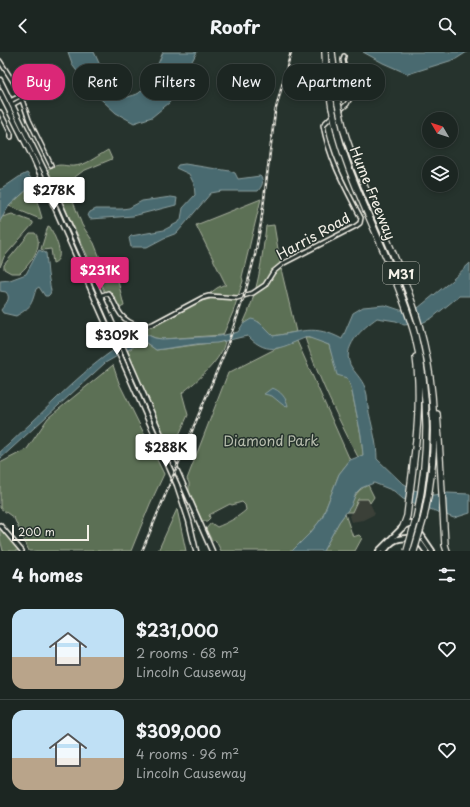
<!DOCTYPE html>
<html lang="en">
<head>
<meta charset="utf-8">
<style>
	body { margin:0; font-family:"Playpen Sans",sans-serif; background:#252e2a; color:#f1f3f6; height:100vh; display:flex; flex-direction:column; font-size:15px; white-space:nowrap }
	* { box-sizing:border-box; margin:0 }
	p { font-size:13px; color:#a0a5a5 }
	.icon { flex:none; width:22px; height:22px; fill:none; stroke:currentColor; stroke-width:2; stroke-linecap:round; stroke-linejoin:round }
	.map { position:relative; height:499px; overflow:hidden }
	.sheet { display:flex; flex-direction:column; background:#1c2622; flex:1 }
	.sheet>* { flex:none }
	.guide { position:absolute; left:12px; top:12px; width:446px; height:36px; display:flex; gap:8px }
	.needle { width:26px; rotate:309deg }
	.controls { position:absolute; left:422px; top:60px; display:grid; gap:8px }
	.controls a { display:grid; place-items:center; width:36px; height:36px; border-radius:50%; background:#1c2622; box-shadow:0 2px 6px #0003,0 0 0 1px #3a4340; font-size:20px }
	.scale { position:absolute; left:12px; bottom:10px; width:77px; box-sizing:border-box; padding-left:4px; border:2px solid #f4f1e8; border-top:0; font-size:11px; line-height:14px; white-space:nowrap; color:#f4f1e8; -webkit-text-stroke:3px #26332d; paint-order:stroke }
	.price { position:absolute; translate:-50% -34px; padding:0 9px; border-radius:4px; background:#fff; color:#222; font-size:13px; line-height:26px; filter:drop-shadow(0 1px 2px #0008) }
	.price::after { content:''; position:absolute; left:50%; top:24px; width:12px; height:9px; margin-left:-6px; background:inherit; clip-path:polygon(0 0,100% 0,50% 100%) }
	.price.current { background:#db2777; color:#fff }
	ul { padding:0; list-style:none }
	li { display:flex; align-items:center; gap:12px; height:100px; padding:0 12px }
	li+li { border-top:1px solid #3a4340 }
	li span { display:grid; place-items:center; flex:none; width:112px; height:80px; border-radius:12px; color:#555 }
	li>.icon { margin-inline-start:auto }
	span .icon { width:48px; height:48px; fill:#fffc; stroke-width:1 }
	li b { font-size:17px }
	h2 { display:flex; justify-content:space-between; align-items:center; height:48px; padding:0 12px; font-size:17px }
	.tag { padding:0 14px; border-radius:16px; background:#1c2622; box-shadow:0 2px 6px #0003,0 0 0 1px #3a4340; font-size:14px; line-height:36px }
	.tag.current { background:#db2777; color:#fff }
	header { display:flex; justify-content:space-between; align-items:center; height:52px; padding:0 12px; background:#1c2622; font-size:18px; font-weight:700 }
	.map>svg:first-child { display:block }
	.built { fill:#3b4039 }
	.green { fill:#5c7054; stroke:#a8b09e }
	.water { fill:#496a70; stroke:#8da0a0 }
	.lines { fill:none; stroke-linecap:round; stroke-linejoin:round }
	.minor-casing { stroke:#f4f1e8; stroke-width:6 }
	.secondary-casing { stroke:#f4f1e8; stroke-width:7 }
	.primary-casing { stroke:#f4f1e8; stroke-width:8 }
	.motorway-casing { stroke:#f4f1e8; stroke-width:8 }
	.minor { stroke:#26332d; stroke-width:3 }
	.secondary { stroke:#26332d; stroke-width:4 }
	.primary { stroke:#26332d; stroke-width:4.5 }
	.motorway { stroke:#26332d; stroke-width:5.5 }
	.rail-casing { stroke:#f4f1e8; stroke-width:2.5 }
	.rail { stroke:#26332d; stroke-width:1; stroke-dasharray:3; stroke-linecap:butt }
	.motorway-bridge-casing { stroke:#f4f1e8; stroke-width:8; stroke-linecap:butt }
	.motorway-bridge { stroke:#26332d; stroke-width:5.5 }
	.labels { text-anchor:middle; dominant-baseline:central; stroke-width:3; stroke-linejoin:round; paint-order:stroke }
	.shield { fill:#26332d; stroke:#b6b8b0; stroke-width:1 }
	.shield-label { font-size:13px; font-weight:bold; fill:#f4f1e8 }
	.street-label { font-size:14px; fill:#f4f1e8; stroke:#26332d }
	.park-label { font-size:14px; fill:#b7bdad; stroke:#26332d }
</style>
</head>
<body>
<header><svg class="icon" aria-label="back" viewBox="0 0 24 24"><path d="M15 5l-7 7 7 7"/></svg>Roofr<svg class="icon" aria-label="search" viewBox="0 0 24 24"><circle cx="10" cy="10" r="6"/><path d="M15 15l6 6"/></svg></header>
<div class="map">
<svg width="470" height="499" viewBox="0 0 470 499">
	<rect width="100%" height="100%" fill="#26332d"/>
	<filter id="ink" filterUnits="userSpaceOnUse"><feTurbulence type="fractalNoise" baseFrequency=".025" numOctaves="2"/><feDisplacementMap in="SourceGraphic" scale="8" xChannelSelector="R" yChannelSelector="G"/><feConvolveMatrix kernelMatrix="1 2 1 2 8 2 1 2 1" color-interpolation-filters="sRGB"/></filter>
	<g filter="url(#ink)">
		<path class="built" d="M358,447H368L375,462L363,468L351,470L349,464Z"/>
		<path class="green" d="M108,98L112,107L83,119L75,125L71,131L69,139L82,173L94,191L100,206L111,222L118,229L124,254L120,256L111,241L104,239L47,118C62,108 65,117 80,113C89,111 99,103 108,98Z
			M31,134L37,149L42,166L40,167L9,154Z
			M261,147L242,225L243,229L233,260L223,283L162,287L155,286L143,281L125,292L119,281C128,273 132,279 142,277C167,272 185,251 210,247L209,242L217,236L223,233H226L196,173Z
			M12,162L33,170V172L4,205L0,215V169L2,165Z
			M274,173L282,221L296,280L273,284L266,278L259,270L243,272C258,241 262,208 266,174Z
			M48,174L50,175C54,183 67,207 53,211L51,197L43,198L41,197Z
			M30,181H35C45,193 30,212 20,221H11L4,217V213Z
			M305,286C313,285 321,290 329,293L332,303L347,326L351,335L361,383L363,403L358,405C338,366 319,328 305,286Z
			M225,289C223,307 196,330 182,341L188,363L173,396L170,397L127,299C143,290 140,286 156,298Z
			M297,289L350,408L339,422L322,466L311,480L292,499H221L216,489L215,488L212,489L206,477L211,471L217,475C227,471 237,466 246,458L245,453L242,450L232,453L230,452L209,463L210,466L207,469H202L189,440V431L187,427L228,321L275,297Z
			M113,313L119,331L164,422L150,452L131,499H29L14,466L0,456V411L27,397L48,366Z
			M368,433L374,445L370,451L368,447H358L352,460H346C354,449 354,439 368,433Z
			M177,457L186,499H158Z
			M345,462L353,485L359,483L362,486L355,499H323L339,470Z
			M0,476L20,499H3L0,487Z"/>
		<path class="water" d="M68,0H94C100,13 107,31 118,40C120,42 124,43 127,45C131,44 136,43 139,41C151,31 157,14 163,0H197L169,51L152,65L134,71L116,61L92,39L73,14Z
			M363,0H467L456,7L408,22L383,11Z
			M185,112L230,119L235,121L238,127L260,124C265,129 262,134 258,139H222L211,141L177,181L164,186L147,195H131L129,186L131,184L164,178L179,170L181,167L183,156L195,143L194,132L189,122L176,116L178,113Z
			M27,121L33,129L31,134L9,154L0,169V138L19,125Z
			M171,145L177,146L176,153L133,164L90,167L88,163L90,160L96,157H122L129,156L142,149Z
			M39,198L46,201L48,222L51,239L50,242L48,244H45L39,235L36,237C31,254 31,255 16,264L3,261L1,258C5,252 12,247 6,240L0,239V229L10,228L26,222Z
			M470,211V244H459L432,266L422,271L404,273L396,269L377,266C363,276 339,296 352,316C357,323 364,330 366,339C368,344 367,350 368,355C371,372 377,389 377,407L401,430L414,438L433,443L447,441L470,442V461L454,466L403,447L394,439L374,431L361,436L356,441L351,454L339,470L323,499H292L311,480L322,466L339,422L350,408L363,403L361,383L351,335L347,326L337,323L329,293L307,285C284,294 269,306 248,284L242,285L217,291L197,292L156,298L145,290H142L105,311L0,407V400C11,391 21,380 31,371C66,338 99,302 143,281L155,286L162,287L220,284L238,280L243,272L251,267C260,268 266,278 273,284C302,280 314,272 342,287L353,261L363,255L385,253L400,258L418,256L451,229Z
			M272,336C280,338 287,347 288,354L283,353L272,344L264,342Z"/>
		<g class="lines">
			<g class="minor-casing">
				<path id="minor" d="M0,9L19,39L29,68L51,113
					M10,49L20,44
					M12,53L21,48
					M339,59L347,52L350,46L343,8L344,4
					M0,60L11,82V85
					M99,244L108,241C113,246 115,252 118,258C125,271 139,277 153,272L202,246L209,244L237,246L253,241L265,233L273,220L284,211L356,174L360,171L361,166C345,135 329,107 323,73L334,62
					M0,473L22,499"/>
			</g>
			<g class="secondary-casing">
				<path id="secondary" d="M0,28L53,136L212,499
					M0,40L34,108L177,433L189,469L196,499"/>
			</g>
			<g class="primary-casing">
				<path id="primary" d="M414,488L421,492L426,499
					M379,499L404,474L410,471L415,474L432,499
					M384,499C387,495 391,490 396,488C404,484 416,490 417,477"/>
			</g>
			<g class="motorway-casing">
				<path id="motorway" d="M325,0L326,19L332,56
					M332,0L338,52
					M344,79C361,134 388,185 408,239C435,312 441,389 424,465
					M338,83C350,126 370,166 387,207C397,232 408,258 415,284C430,344 429,406 416,467
					M437,362L439,388L445,493L447,499
					M403,475L407,464C413,411 423,358 416,305"/>
			</g>
			<use href="#minor" class="minor"/>
			<use href="#secondary" class="secondary"/>
			<use href="#primary" class="primary"/>
			<use href="#motorway" class="motorway"/>
			<g class="rail-casing">
				<path id="rail" d="M142,499L226,297L245,241L255,203L261,171L275,60L291,0"/>
			</g>
			<use href="#rail" class="rail"/>
			<g class="motorway-bridge-casing">
				<path id="motorway-bridge" d="M338,52L344,79
					M332,56L338,83
					M407,499L416,467
					M414,499L424,465"/>
			</g>
			<use href="#motorway-bridge" class="motorway-bridge"/>
		</g>
	</g>
	<g class="labels">
		<rect class="shield" x="383" y="210" width="36" height="22" rx="3"/>
		<g class="shield-label">
			<text x="401" y="221">M31</text>
		</g>
		<g class="street-label">
			<text transform="translate(373 141) rotate(68)">Hume Freeway</text>
			<text transform="translate(313 184) rotate(-29)">Harris Road</text>
		</g>
		<g class="park-label">
			<text x="271" y="388">Diamond Park</text>
		</g>
	</g>
</svg>
<div class="controls">
<a><svg class="needle" viewBox="-14 -14 28 28"><path d="M0-13l5 13h-10z" fill="#e53935"/><path d="M0 13l5-13h-10z" fill="#a0a5a5"/></svg></a>
<a><svg class="icon" aria-label="layers" viewBox="0 0 24 24"><path d="M12 4l9 5-9 5-9-5zM3 14l9 5 9-5"/></svg></a>
</div>
<div class="scale">200 m</div>
<b class="price" style="left:54px;top:159px">$278K</b>
<b class="price current" style="left:100px;top:239px">$231K</b>
<b class="price" style="left:117px;top:304px">$309K</b>
<b class="price" style="left:166px;top:416px">$288K</b>
<div class="guide">
<a class="tag current">Buy</a>
<a class="tag">Rent</a>
<a class="tag">Filters</a>
<a class="tag">New</a>
<a class="tag">Apartment</a>
</div>
</div>
<section class="sheet">
<h2>4 homes<svg class="icon" aria-label="filters" viewBox="0 0 24 24"><path d="M4 7h16M4 17h16"/><circle cx="9" cy="7" r="2"/><circle cx="15" cy="17" r="2"/></svg></h2>
<ul>
<li><span style="background:linear-gradient(#bfe0f5 60%,#b9a48a 0)"><svg class="icon" aria-label="home" viewBox="0 0 24 24"><path d="M3 11l9-7 9 7M6 9v11h12V9"/></svg></span><div><b>$231,000</b><p>2 rooms · 68 m²</p><p>Lincoln Causeway</p></div><svg class="icon" aria-label="heart" viewBox="0 0 24 24"><path d="M12 20l-8-8c-3-5 5-10 8-4 3-6 11-1 8 4z"/></svg></li>
<li><span style="background:linear-gradient(#bfe0f5 60%,#b9a48a 0)"><svg class="icon" aria-label="home" viewBox="0 0 24 24"><path d="M3 11l9-7 9 7M6 9v11h12V9"/></svg></span><div><b>$309,000</b><p>4 rooms · 96 m²</p><p>Lincoln Causeway</p></div><svg class="icon" aria-label="heart" viewBox="0 0 24 24"><path d="M12 20l-8-8c-3-5 5-10 8-4 3-6 11-1 8 4z"/></svg></li>
</ul>
</section>
</body>
</html>
